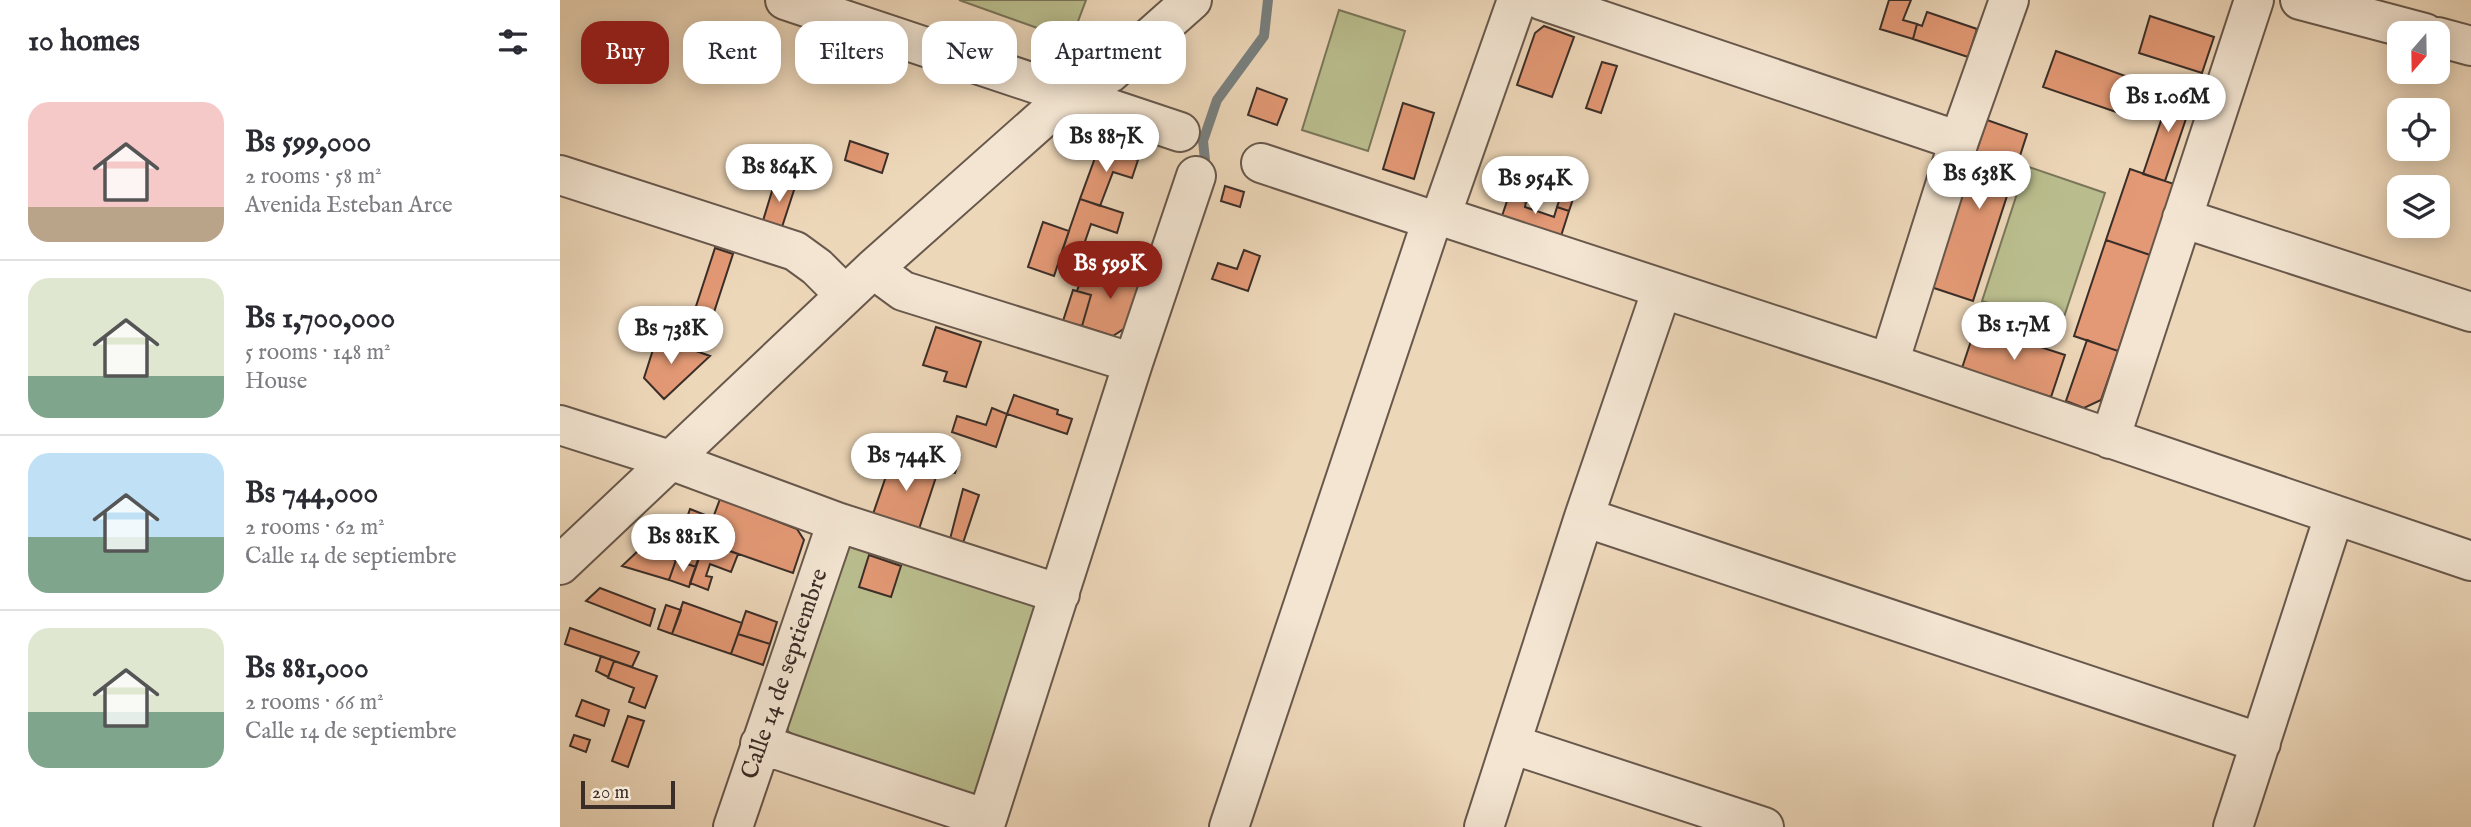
<!DOCTYPE html>
<html lang="en">
<head>
<meta charset="utf-8">
<style>
	body { margin:0; font-family:"IM FELL English",serif; background:#f7f7f7; color:#2b2b33; height:100vh; display:flex; flex-direction:column; font-size:26px; white-space:nowrap }
	* { box-sizing:border-box; margin:0 }
	p { font-size:23px; color:#7c7c81 }
	.icon { flex:none; width:38px; height:38px; fill:none; stroke:currentColor; stroke-width:2; stroke-linecap:round; stroke-linejoin:round }
	.map { position:relative; flex:1; overflow:hidden }
	.panel { display:flex; flex-direction:column; background:#fff; width:560px }
	.panel>* { flex:none }
	.guide { position:absolute; left:21px; top:21px; width:665px; height:63px; display:flex; gap:14px }
	.needle { width:46px; rotate:200deg }
	.controls { position:absolute; left:1827px; top:21px; display:grid; gap:14px }
	.controls a { display:grid; place-items:center; width:63px; height:63px; border-radius:14px; background:#fff; box-shadow:0 4px 18px #0003; font-size:35px }
	.scale { position:absolute; left:21px; bottom:18px; width:94px; box-sizing:border-box; padding-left:7px; border:4px solid #3b2e28; border-top:0; font-size:19px; line-height:24px; white-space:nowrap; color:#3b2e28; -webkit-text-stroke:5px #f3e5d2; paint-order:stroke }
	.price { position:absolute; translate:-50% -60px; padding:0 16px; border-radius:24px; background:#fff; color:#222; font-size:23px; line-height:46px; filter:drop-shadow(0 2px 4px #0008) }
	.price::after { content:''; position:absolute; left:50%; top:42px; width:21px; height:16px; margin-left:-10px; background:inherit; clip-path:polygon(0 0,100% 0,50% 100%) }
	.price.active { background:#8f2418; color:#fff }
	ul { padding:0; list-style:none }
	li { display:flex; align-items:center; gap:21px; height:175px; padding:0 28px }
	li+li { border-top:2px solid #e1e1e2 }
	li span { display:grid; place-items:center; flex:none; width:196px; height:140px; border-radius:21px; color:#555 }
	li>.icon { margin-inline-start:auto }
	span .icon { width:84px; height:84px; fill:#fffc; stroke-width:1 }
	li b { font-size:30px }
	h2 { display:flex; justify-content:space-between; align-items:center; height:84px; padding:0 28px; font-size:30px }
	.chip { padding:0 24px; border-radius:21px; background:#fff; box-shadow:0 4px 18px #0003; font-size:24px; line-height:63px }
	.chip.active { background:#8f2418; color:#fff }
	main { display:flex; flex:1; min-height:0 }
	.map>svg:first-child { display:block }
	.green { fill:#babe8e; stroke:#7a765b; stroke-width:2 }
	.lines { fill:none; stroke-linecap:round; stroke-linejoin:round }
	.stream { stroke:#788080; stroke-width:10 }
	.building { fill:#e39975; stroke:#3b2e28; stroke-width:2 }
	.street-casing { stroke:#68584c; stroke-width:42 }
	.street { stroke:#f3e5d2; stroke-width:38 }
	.labels { text-anchor:middle; dominant-baseline:central; stroke-width:7; stroke-linejoin:round; paint-order:stroke }
	.street-label { font-size:24px; fill:#3b2e28; stroke:#f3e5d2 }
</style>
</head>
<body>
<main>
<section class="panel">
<h2>10 homes<svg class="icon" aria-label="filters" viewBox="0 0 24 24"><path d="M4 7h16M4 17h16"/><circle cx="9" cy="7" r="2"/><circle cx="15" cy="17" r="2"/></svg></h2>
<ul>
<li><span style="background:linear-gradient(#f6c9c9 75%,#b9a48a 0)"><svg class="icon" aria-label="home" viewBox="0 0 24 24"><path d="M3 11l9-7 9 7M6 9v11h12V9"/></svg></span><div><b>Bs 599,000</b><p>2 rooms · 58 m²</p><p>Avenida Esteban Arce</p></div></li>
<li><span style="background:linear-gradient(#dfe7d0 70%,#7fa58c 0)"><svg class="icon" aria-label="home" viewBox="0 0 24 24"><path d="M3 11l9-7 9 7M6 9v11h12V9"/></svg></span><div><b>Bs 1,700,000</b><p>5 rooms · 148 m²</p><p>House</p></div></li>
<li><span style="background:linear-gradient(#bfe0f5 60%,#7fa58c 0)"><svg class="icon" aria-label="home" viewBox="0 0 24 24"><path d="M3 11l9-7 9 7M6 9v11h12V9"/></svg></span><div><b>Bs 744,000</b><p>2 rooms · 62 m²</p><p>Calle 14 de septiembre</p></div></li>
<li><span style="background:linear-gradient(#dfe7d0 60%,#7fa58c 0)"><svg class="icon" aria-label="home" viewBox="0 0 24 24"><path d="M3 11l9-7 9 7M6 9v11h12V9"/></svg></span><div><b>Bs 881,000</b><p>2 rooms · 66 m²</p><p>Calle 14 de septiembre</p></div></li>
</ul>
</section>
<div class="map">
<svg width="1911" height="827" viewBox="0 0 1911 827">
	<rect width="100%" height="100%" fill="#edd7b9"/>
	<filter id="stains"><feTurbulence type="fractalNoise" baseFrequency=".00286" numOctaves="4"/><feColorMatrix values="0 0 0 0 .2 0 0 0 0 .09 0 0 0 0 .02 0 0 0 .5 -.17"/></filter>
	<radialGradient id="worn" r=".72"><stop offset=".6" stop-color="#630" stop-opacity="0"/><stop offset="1" stop-color="#630" stop-opacity=".3"/></radialGradient>
	<path class="green" d="M399,0H526L511,40Z
		M779,10L845,31L808,151L742,130Z
		M1466,166L1545,193L1501,326L1422,301Z
		M294,541L479,602L418,793L409,795L237,737L228,731V719L286,549Z"/>
	<g class="lines">
		<path class="stream" d="M645,160L643,141L657,100L704,36L708,0"/>
	</g>
	<path class="building" d="M1329,0H1351L1343,20L1357,24L1353,39L1320,29Z
		M1367,12L1417,29L1408,57L1353,39L1357,24L1362,26Z
		M1590,16L1654,37L1642,73L1579,53Z
		M984,26L1014,37L992,97L957,85L975,33Z
		M1496,51L1571,78L1559,113L1483,87Z
		M1042,62L1057,66L1041,113L1026,108Z
		M697,88L727,99L717,125L688,115Z
		M1612,88L1634,95L1605,181L1583,174Z
		M843,103L874,113L854,179L823,169Z
		M1427,120L1467,134L1413,301L1371,287Z
		M290,141L328,154L322,173L285,160Z
		M539,147L578,160L572,178L553,172L540,206L520,199Z
		M1570,169L1614,184L1590,255L1546,240Z
		M216,178L236,184L221,230L202,224Z
		M665,186L684,192L680,207L661,201Z
		M1003,189L1015,193L1009,211L997,207Z
		M949,195L966,202L965,207L994,217L997,207L1009,211L1001,236L942,216Z
		M520,199L563,213L557,233L531,224L520,256L502,251Z
		M483,222L509,231L494,276L468,267Z
		M1546,240L1590,255L1558,351L1514,336Z
		M155,248L173,254L141,352L123,346Z
		M684,250L700,256L688,291L652,279L658,263L677,269Z
		M557,268L582,276L565,328L553,336L522,326L531,295L517,291L523,274L552,283Z
		M513,290L531,295L522,326L503,321Z
		M1416,326L1505,355L1491,397L1402,368Z
		M376,327L421,342L406,387L384,381L387,372L363,365Z
		M97,337L150,356L104,399L84,378Z
		M1527,340L1558,351L1541,400L1524,408L1506,401Z
		M454,395L498,410L497,414L512,419L507,434L447,414Z
		M432,408L447,414L436,447L392,432L397,416L426,425Z
		M385,452L400,457L395,473L380,468Z
		M333,456L378,471L359,529L313,514Z
		M403,489L419,495L403,543L390,539Z
		M160,499L237,529L244,540L233,573L144,542Z
		M130,509L153,518L136,567L113,559Z
		M144,542L178,554L171,572L150,564L146,576L152,577L148,590L130,583Z
		M80,549L116,560L109,580L62,566Z
		M309,555L341,566L331,597L299,587Z
		M116,560L136,567L129,587L109,580Z
		M40,588L95,609L90,626L26,601Z
		M123,602L182,623L171,654L112,634Z
		M106,605L121,610L112,634L98,629Z
		M186,611L217,622L210,644L178,634Z
		M10,628L79,652L72,667L5,644Z
		M178,634L210,644L203,665L171,654Z
		M41,656L54,661L48,677L36,671Z
		M54,661L97,676L85,708L69,702L74,688L48,678Z
		M22,700L49,710L44,726L16,716Z
		M68,716L84,721L68,767L52,761Z
		M14,735L30,740L26,752L10,746Z"/>
	<g class="lines">
		<g class="street-casing">
			<path id="street" d="M225,0L620,132
				M981,0L1399,141
				M1740,0L1865,33
				M1878,37L1911,46
				M701,163L872,220
				M0,175L235,251L257,267L285,295
				M881,216L1329,363L1911,561
				M1622,218L1911,312
				M313,269L343,291L573,363
				M1329,363L1399,141L1449,0
				M0,425L110,460L277,522L500,594
				M1550,439L1694,0
				M1024,517L1701,743
				M0,565L313,269L509,95L550,73L632,0
				M200,744L427,819L573,363L636,176
				M951,744L1204,827
				M173,827L277,522
				M669,827L872,220L881,216L957,0
				M924,827L1024,517L1102,289
				M1673,827L1774,516"/>
		</g>
		<use href="#street" class="street"/>
	</g>
	<g class="labels">
		<g class="street-label">
			<text transform="translate(225 674) rotate(-71)">Calle 14 de septiembre</text>
		</g>
	</g>
	<rect width="100%" height="100%" filter="url(#stains)"/>
	<rect width="100%" height="100%" fill="url(#worn)"/>
</svg>
<div class="controls">
<a><svg class="needle" viewBox="-14 -14 28 28"><path d="M0-13l5 13h-10z" fill="#e53935"/><path d="M0 13l5-13h-10z" fill="#7c7c81"/></svg></a>
<a><svg class="icon" aria-label="locate" viewBox="0 0 24 24"><circle cx="12" cy="12" r="6"/><path d="M12 2v4M12 18v4M2 12h4M18 12h4"/></svg></a>
<a><svg class="icon" aria-label="layers" viewBox="0 0 24 24"><path d="M12 4l9 5-9 5-9-5zM3 14l9 5 9-5"/></svg></a>
</div>
<div class="scale">20 m</div>
<b class="price" style="left:1608px;top:134px">Bs 1.06M</b>
<b class="price" style="left:546px;top:174px">Bs 887K</b>
<b class="price" style="left:219px;top:204px">Bs 864K</b>
<b class="price" style="left:1419px;top:211px">Bs 638K</b>
<b class="price" style="left:975px;top:216px">Bs 954K</b>
<b class="price active" style="left:550px;top:301px">Bs 599K</b>
<b class="price" style="left:1454px;top:362px">Bs 1.7M</b>
<b class="price" style="left:111px;top:366px">Bs 738K</b>
<b class="price" style="left:346px;top:493px">Bs 744K</b>
<b class="price" style="left:123px;top:574px">Bs 881K</b>
<div class="guide">
<a class="chip active">Buy</a>
<a class="chip">Rent</a>
<a class="chip">Filters</a>
<a class="chip">New</a>
<a class="chip">Apartment</a>
</div>
</div>
</main>
</body>
</html>
